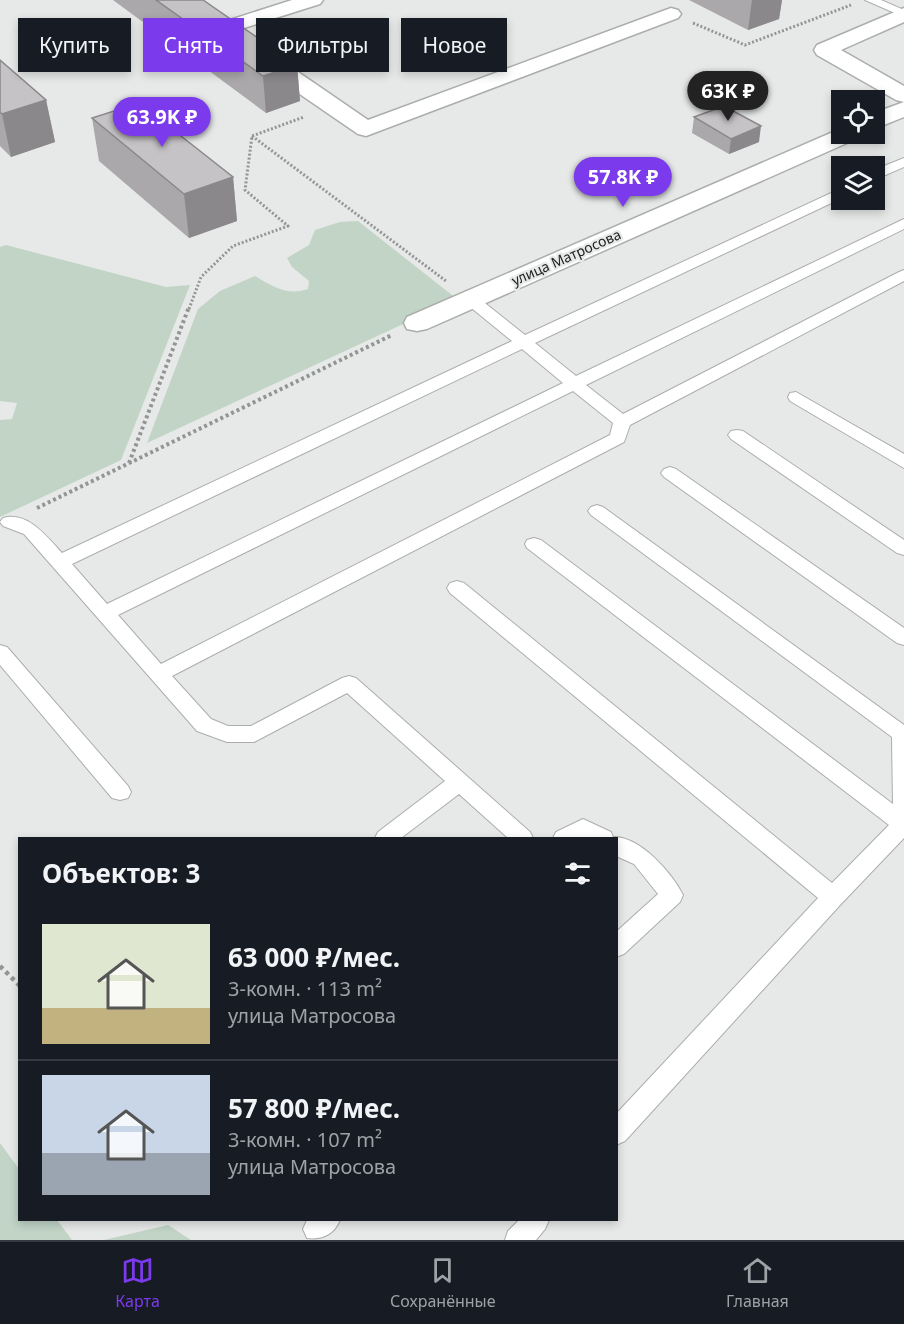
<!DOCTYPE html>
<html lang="ru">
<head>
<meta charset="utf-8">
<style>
	body { margin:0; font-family:"Noto Sans",sans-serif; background:#20242c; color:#f1f3f6; height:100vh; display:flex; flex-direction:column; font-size:22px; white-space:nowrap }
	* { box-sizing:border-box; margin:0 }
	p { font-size:20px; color:#9ea1a6 }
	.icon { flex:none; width:33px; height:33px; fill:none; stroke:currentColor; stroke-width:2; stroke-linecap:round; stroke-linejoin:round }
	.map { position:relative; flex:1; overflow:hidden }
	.details { position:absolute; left:18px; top:837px; width:600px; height:384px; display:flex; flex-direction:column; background:#171b24; border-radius:0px; box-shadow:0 3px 9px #0003 }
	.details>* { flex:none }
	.top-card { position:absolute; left:18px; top:18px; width:600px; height:54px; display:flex; gap:12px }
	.tools { position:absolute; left:831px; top:90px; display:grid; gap:12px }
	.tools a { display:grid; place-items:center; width:54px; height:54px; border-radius:0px; background:#171b24; box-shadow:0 3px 9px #0003; font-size:30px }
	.price { position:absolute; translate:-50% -51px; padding:0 14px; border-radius:21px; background:#7c3aed; color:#fff; font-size:20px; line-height:39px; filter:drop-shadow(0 2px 3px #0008) }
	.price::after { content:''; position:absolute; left:50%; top:36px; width:18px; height:14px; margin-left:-9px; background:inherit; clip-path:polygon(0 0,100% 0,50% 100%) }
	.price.active { background:#222; color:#fff }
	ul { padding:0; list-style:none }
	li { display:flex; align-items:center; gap:18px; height:150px; padding:0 24px }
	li+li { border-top:2px solid #363941 }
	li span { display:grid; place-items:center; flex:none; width:168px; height:120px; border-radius:0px; color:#555 }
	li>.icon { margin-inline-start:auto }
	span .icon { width:72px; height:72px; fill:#fffc; stroke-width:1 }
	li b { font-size:26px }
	h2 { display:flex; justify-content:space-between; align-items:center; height:72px; padding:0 24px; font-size:26px }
	.chip { padding:0 21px; border-radius:0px; background:#171b24; box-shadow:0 3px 9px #0003; font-size:21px; line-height:54px }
	.chip.active { background:#7c3aed; color:#fff }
	.tab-bar { display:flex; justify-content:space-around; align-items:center; height:84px; border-top:2px solid #363941; background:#171b24; font-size:16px; color:#9ea1a6 }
	.tab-bar a { display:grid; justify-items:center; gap:3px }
	.tab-bar .active { color:#7c3aed }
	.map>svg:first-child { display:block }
	.green { fill:#c1d4c6 }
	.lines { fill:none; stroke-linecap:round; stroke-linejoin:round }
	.lane-casing { stroke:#abaeab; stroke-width:2 }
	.street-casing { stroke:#abaeab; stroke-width:3 }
	.path-far2 { stroke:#939594; stroke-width:3; stroke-dasharray:2 2; stroke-linecap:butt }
	.path-far1 { stroke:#939594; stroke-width:4; stroke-dasharray:3 3; stroke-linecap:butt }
	.path { stroke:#939594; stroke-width:4.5; stroke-dasharray:4 4; stroke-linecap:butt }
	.lane { fill:#fff; fill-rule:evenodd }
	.street { fill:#fff; fill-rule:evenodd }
	.wall { fill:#aaa8aa }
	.shaded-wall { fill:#8b888b }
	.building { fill:#c6c3c6; stroke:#8b888b; stroke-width:1.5 }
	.labels { text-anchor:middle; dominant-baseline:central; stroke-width:4.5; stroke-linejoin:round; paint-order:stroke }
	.far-street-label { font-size:14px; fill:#222322; stroke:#e6e9e7 }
</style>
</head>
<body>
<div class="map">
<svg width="904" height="1240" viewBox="0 0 904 1240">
	<rect width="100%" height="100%" fill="#e6e9e7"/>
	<path class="green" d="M358,221L457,299L147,443L198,309L220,291L255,276C273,287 288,296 308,289L309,281L292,267L287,258L309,245L315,230L340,222Z
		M6,245L166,287L190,285L121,460L0,517V420L12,419L17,403L0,401V247Z
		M0,1143L19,1169L20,1220H57L72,1240H0Z
		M168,1225L191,1240H104Z"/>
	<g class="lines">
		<g class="lane-casing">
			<path id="lane" d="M865,0H881L904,10V17Z
				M904,158V167L874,180V170Z
				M842,188V198L535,343L576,376L904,219V229L586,385L623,414L899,272L904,270V281L630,425L624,442L172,676L211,719L228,726H251L342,678L349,676L356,678L530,832L533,838H508L459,794L401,838H375L378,832L445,781L347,693L254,742H227L197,731L24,534L3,526L0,522L3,518C28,511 47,537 62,553L512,341L464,302L462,299L464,296H476L525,335ZM522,349L563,383L107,604L72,564ZM573,391L613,423L610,435L161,664L118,615Z
				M796,392L904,454V468L790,401L788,397L790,393Z
				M737,430L743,431L904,540V555L897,553L731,439L728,435L731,431Z
				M670,467L676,469L904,628V645L897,643L664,477L661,473L664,469Z
				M597,505L603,507L904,725V838L841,904L625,1141L616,1145V1114L818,898L450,593L447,588L450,583L457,581L464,583L832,883L889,825L527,548L525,544L527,540L534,538L541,540L893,804L892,737L591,515L588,511L591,507Z
				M0,645L7,647L128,786L131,792L128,798L120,800L112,798L0,665Z
				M583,819L611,832L613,837C640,836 672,873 683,895L680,902L624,954L616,957V932L658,894L634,864L616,856V838H553L556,832Z
				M307,1220H340C334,1234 323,1240 307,1238L303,1229Z
				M519,1220H549L545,1229L536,1240H505L508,1231Z"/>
		</g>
		<g class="street-casing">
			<path id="street" d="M292,0H323L320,4L228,33L221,35L214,33L211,29L214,25Z
				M671,8L678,10L681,14L678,18L366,136L358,134L253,62L250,57L253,52L261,51L269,52L368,120Z
				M904,8V22L841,50L904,86V102L896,100L817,55L814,50L817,45Z
				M904,102V117L874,129V113Z
				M840,129L842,134H860L856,139L427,329L417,331L407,329L404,323L407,317Z"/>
		</g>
		<path class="path-far2" d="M693,23L745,45L851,5
			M252,136L446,281
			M189,309L201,277L233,246L288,226L245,190L252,136L304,117"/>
		<path class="path-far1" d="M129,463L189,307
			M37,508L392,335"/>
		<path class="path" d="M0,966L20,986"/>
		<use href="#lane" class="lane"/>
		<use href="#street" class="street"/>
	</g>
	<path class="wall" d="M113,0H203L297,65L300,101L266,113Z
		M689,0H782L779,19L748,30Z
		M0,60L46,100L55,142L11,157L0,146Z
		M694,117L759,142L729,154L692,133Z
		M92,118L233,177L237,221L189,238L99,161Z"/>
	<path class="shaded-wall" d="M752,0H782L779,19L748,30Z
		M297,65L300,101L266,113L263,76Z
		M46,100L55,142L11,157L2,114Z
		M761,126L759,142L729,154L731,139Z
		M233,177L237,221L189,238L184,194Z"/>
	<path class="building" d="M156,0H203L297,65L263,76Z
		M0,60L46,100L2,114L0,112Z
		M139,103L233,177L184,194L92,118Z
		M724,106L761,126L731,139L694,117Z"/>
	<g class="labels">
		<g class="far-street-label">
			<text transform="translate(566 257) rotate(-24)">улица Матросова</text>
		</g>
	</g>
</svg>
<div class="tools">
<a><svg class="icon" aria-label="locate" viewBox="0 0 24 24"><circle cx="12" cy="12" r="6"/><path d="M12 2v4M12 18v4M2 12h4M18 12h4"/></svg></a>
<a><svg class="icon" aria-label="layers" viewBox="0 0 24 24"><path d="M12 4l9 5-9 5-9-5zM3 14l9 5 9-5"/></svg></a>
</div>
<b class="price active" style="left:728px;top:122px">63K ₽</b>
<b class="price" style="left:162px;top:148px">63.9K ₽</b>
<b class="price" style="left:623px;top:208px">57.8K ₽</b>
<div class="top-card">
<a class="chip">Купить</a>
<a class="chip active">Снять</a>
<a class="chip">Фильтры</a>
<a class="chip">Новое</a>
</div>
<section class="details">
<h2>Объектов: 3<svg class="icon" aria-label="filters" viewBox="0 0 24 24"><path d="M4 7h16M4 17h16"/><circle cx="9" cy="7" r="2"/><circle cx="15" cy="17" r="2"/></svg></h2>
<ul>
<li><span style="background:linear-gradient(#dfe7d0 70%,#c2b280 0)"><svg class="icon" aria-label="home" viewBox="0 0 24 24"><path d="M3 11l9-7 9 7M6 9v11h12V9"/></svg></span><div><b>63 000 ₽/мес.</b><p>3-комн. · 113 m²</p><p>улица Матросова</p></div></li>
<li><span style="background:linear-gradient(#c9d6e8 65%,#9aa5b1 0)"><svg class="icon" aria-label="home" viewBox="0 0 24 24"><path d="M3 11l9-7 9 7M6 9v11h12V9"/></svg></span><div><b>57 800 ₽/мес.</b><p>3-комн. · 107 m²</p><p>улица Матросова</p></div></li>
</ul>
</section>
</div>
<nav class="tab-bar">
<a class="active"><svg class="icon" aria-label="map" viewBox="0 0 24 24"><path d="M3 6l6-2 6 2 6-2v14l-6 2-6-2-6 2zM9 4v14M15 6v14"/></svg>Карта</a>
<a><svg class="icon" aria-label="saved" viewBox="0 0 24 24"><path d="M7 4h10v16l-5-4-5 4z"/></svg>Сохранённые</a>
<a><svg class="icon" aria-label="home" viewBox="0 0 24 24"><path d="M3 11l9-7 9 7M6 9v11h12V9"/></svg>Главная</a>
</nav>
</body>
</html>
